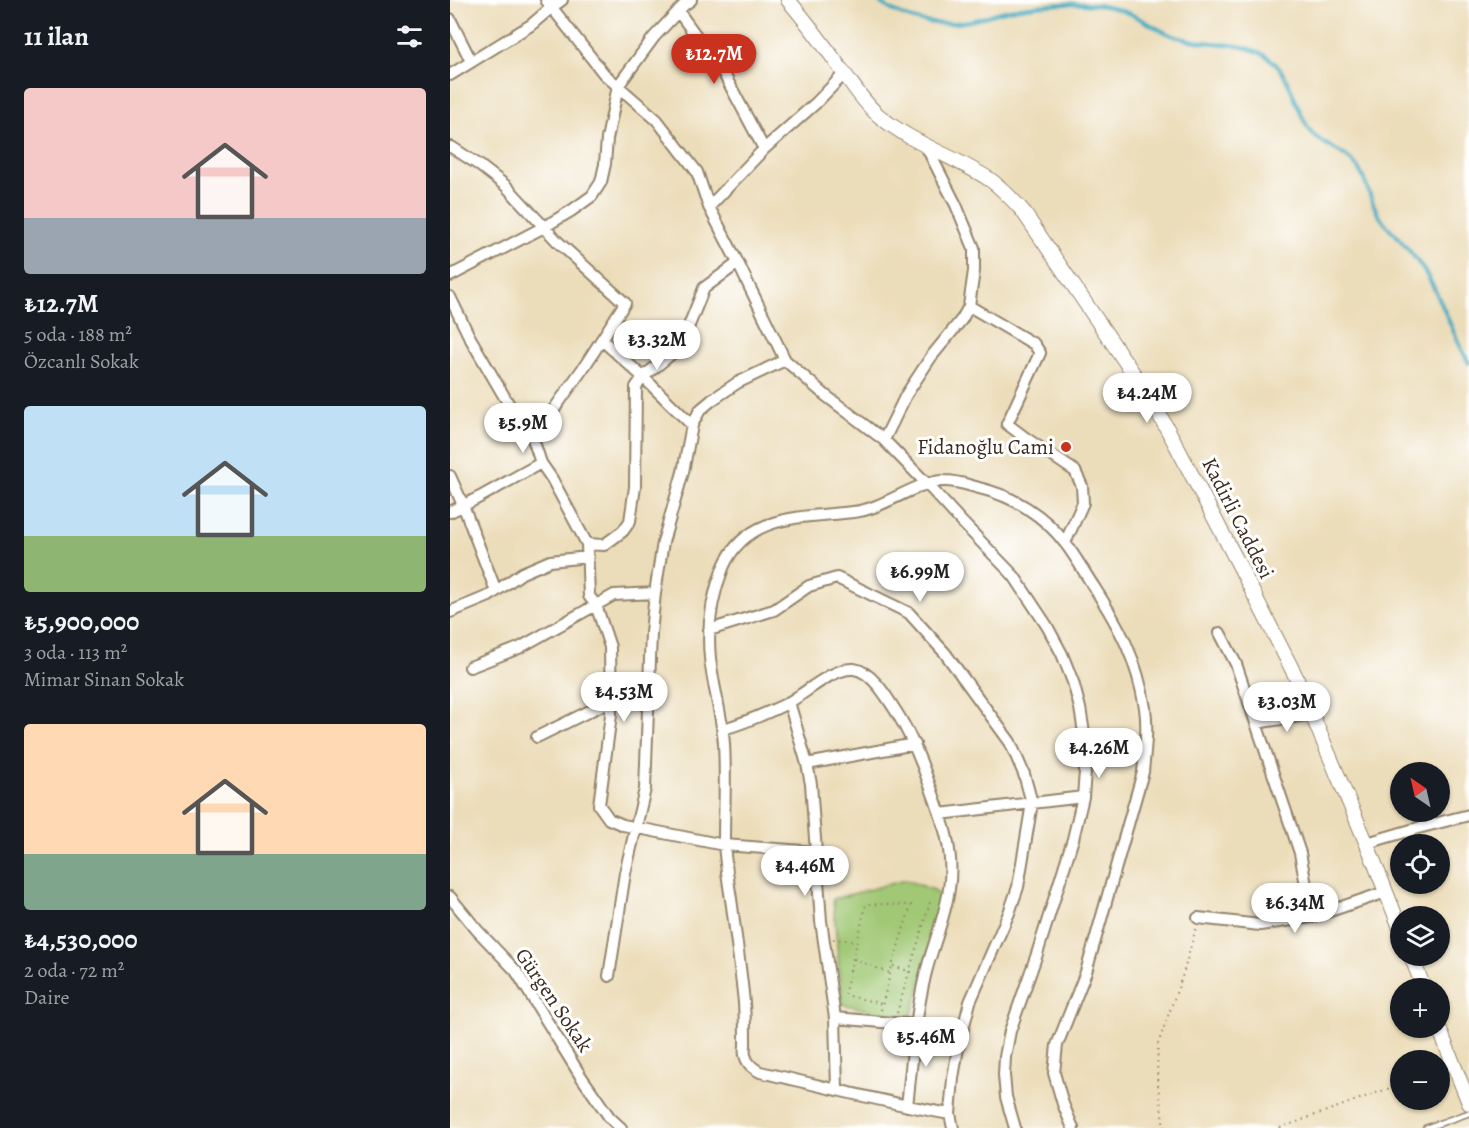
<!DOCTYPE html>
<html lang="tr">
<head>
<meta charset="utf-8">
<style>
	body { margin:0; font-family:Alegreya,serif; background:#20242c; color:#f1f3f6; height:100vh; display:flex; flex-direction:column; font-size:22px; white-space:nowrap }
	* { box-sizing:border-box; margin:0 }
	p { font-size:20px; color:#9ea1a6 }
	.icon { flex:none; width:33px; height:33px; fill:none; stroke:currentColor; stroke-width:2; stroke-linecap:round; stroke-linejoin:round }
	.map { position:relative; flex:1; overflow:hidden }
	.sheet { display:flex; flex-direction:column; background:#171b24; width:450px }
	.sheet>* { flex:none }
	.needle { width:39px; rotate:326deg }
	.buttons { position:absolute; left:940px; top:762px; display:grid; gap:12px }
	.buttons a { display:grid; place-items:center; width:60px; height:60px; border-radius:50%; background:#171b24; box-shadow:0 2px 4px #0004; font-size:30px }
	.price { position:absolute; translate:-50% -51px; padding:0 14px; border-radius:21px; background:#fff; color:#222; font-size:20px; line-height:39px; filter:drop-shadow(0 2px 3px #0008) }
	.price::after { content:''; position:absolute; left:50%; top:36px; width:18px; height:14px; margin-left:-9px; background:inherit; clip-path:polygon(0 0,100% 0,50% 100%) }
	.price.active { background:#c8321e; color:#fff }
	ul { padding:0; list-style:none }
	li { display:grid; align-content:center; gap:12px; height:318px; padding:0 24px }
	li span { display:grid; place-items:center; height:186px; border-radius:6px; color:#555 }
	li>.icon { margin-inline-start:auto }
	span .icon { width:108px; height:108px; fill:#fffc; stroke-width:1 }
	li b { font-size:26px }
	h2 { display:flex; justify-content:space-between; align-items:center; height:72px; padding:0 24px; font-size:26px }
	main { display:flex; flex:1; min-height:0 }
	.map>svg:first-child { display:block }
	.green { fill:#a0c874; stroke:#6e7949; stroke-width:1.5 }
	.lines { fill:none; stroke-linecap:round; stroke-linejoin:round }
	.stream { stroke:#40aabf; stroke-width:4 }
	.lane-casing { stroke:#94846c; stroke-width:8 }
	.street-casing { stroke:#94846c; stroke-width:14 }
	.secondary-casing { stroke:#94846c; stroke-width:16 }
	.path { stroke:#94846c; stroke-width:2; stroke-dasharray:1.5 4.5; stroke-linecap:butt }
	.lane { stroke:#fff; stroke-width:5 }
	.street { stroke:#fff; stroke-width:10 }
	.secondary { stroke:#fff; stroke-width:14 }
	.poi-dot { fill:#c8321e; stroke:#fff; stroke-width:2 }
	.labels { text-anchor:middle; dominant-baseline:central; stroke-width:6; stroke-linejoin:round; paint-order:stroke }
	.poi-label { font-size:21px; fill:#3b2a1e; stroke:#fff; text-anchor:end }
	.street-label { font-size:21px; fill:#3b2a1e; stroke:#fff }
</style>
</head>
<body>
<main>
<section class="sheet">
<h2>11 ilan<svg class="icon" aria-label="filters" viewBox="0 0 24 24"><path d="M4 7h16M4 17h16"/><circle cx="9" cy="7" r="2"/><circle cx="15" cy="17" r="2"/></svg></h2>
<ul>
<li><span style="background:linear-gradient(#f6c9c9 70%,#9aa5b1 0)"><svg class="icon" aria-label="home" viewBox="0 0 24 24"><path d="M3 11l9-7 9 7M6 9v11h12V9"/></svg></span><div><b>₺12.7M</b><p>5 oda · 188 m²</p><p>Özcanlı Sokak</p></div></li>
<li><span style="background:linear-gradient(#bfe0f5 70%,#8fb573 0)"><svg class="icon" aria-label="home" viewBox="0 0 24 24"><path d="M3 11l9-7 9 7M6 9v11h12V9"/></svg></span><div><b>₺5,900,000</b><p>3 oda · 113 m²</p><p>Mimar Sinan Sokak</p></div></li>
<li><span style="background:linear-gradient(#ffd9b3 70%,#7fa58c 0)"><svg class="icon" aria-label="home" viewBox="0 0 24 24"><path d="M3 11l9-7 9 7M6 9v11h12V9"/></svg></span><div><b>₺4,530,000</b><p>2 oda · 72 m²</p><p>Daire</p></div></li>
</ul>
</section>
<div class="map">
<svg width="1019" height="1128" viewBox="0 0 1019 1128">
	<rect width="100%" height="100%" fill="#fff"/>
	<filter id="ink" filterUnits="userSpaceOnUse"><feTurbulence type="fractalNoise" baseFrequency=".0167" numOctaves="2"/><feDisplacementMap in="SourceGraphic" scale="12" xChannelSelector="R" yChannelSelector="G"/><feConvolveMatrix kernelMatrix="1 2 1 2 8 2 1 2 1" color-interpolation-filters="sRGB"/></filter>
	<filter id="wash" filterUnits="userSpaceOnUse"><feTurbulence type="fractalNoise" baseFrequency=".008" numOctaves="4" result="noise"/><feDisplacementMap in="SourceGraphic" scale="24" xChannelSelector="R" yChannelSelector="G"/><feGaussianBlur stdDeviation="1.35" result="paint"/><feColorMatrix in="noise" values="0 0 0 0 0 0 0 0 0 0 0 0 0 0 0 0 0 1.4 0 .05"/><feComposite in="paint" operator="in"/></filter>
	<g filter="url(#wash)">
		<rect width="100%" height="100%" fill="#ecddba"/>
		<path class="green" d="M455,880L484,890L496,904L460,1020L392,1004L383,899Z"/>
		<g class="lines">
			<path class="stream" d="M426,0C457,23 490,29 528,19C538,16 548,12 559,10C572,7 585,6 599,5C628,2 657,3 683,15C695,21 707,29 719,34C749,47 789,39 816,56C842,73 843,105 859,129C871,147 893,148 908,168C918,183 920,202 930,217C936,226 944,233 951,241C961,252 970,264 978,277C994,305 1003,335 1019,363"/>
		</g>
	</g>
	<g filter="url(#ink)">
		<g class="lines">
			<g class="lane-casing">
				<path id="lane" d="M976,1128L1019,1113"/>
			</g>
			<g class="street-casing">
				<path id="street" d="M96,0L154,74L207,120L247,172L259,207L288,263L335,360L375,395L434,440L477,484L510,520L564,576L597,626L612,654L623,682L630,708L635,739V772L633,797L623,839L587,954L560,1031L555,1057L554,1075L556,1097L565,1128
					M228,11L274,74L314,149
					M0,19L21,61
					M0,75L81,25L102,7L112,0
					M0,147L3,148L29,165L56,186L108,242L175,303L136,364L83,439
					M259,207L314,149L366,103L394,74
					M0,276L94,227L121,211L142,196L151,182L155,164L157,139L168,86L204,37L234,5L241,0
					M0,297L19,336L58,403L83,439L91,463L102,479L137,544L139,596L146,605L164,595L205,593
					M519,306L584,344L590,353L557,424L577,439L625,471L632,486L633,503L615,543
					M152,340L193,377L242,425
					M434,440L456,395L481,357L512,319L519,306L524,271V248L506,205L475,144
					M0,476L13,505L46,591
					M0,512L30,497L91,463
					M137,544L154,545L173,531L180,521L185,487L186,387L193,377L225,351L238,328L254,288L288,263
					M0,612L39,596L72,573L100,561L138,557
					M259,630L324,610L359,586L387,578L459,613L495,653L560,742L574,774L582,803L568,887L559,913L520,1002L508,1048L503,1078L500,1114L503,1128
					M770,633L786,664L850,853L862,917
					M20,667L69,648L146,605L160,647L161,715L149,805L159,819L173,825L274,845L366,852
					M339,702L357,764L361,784L371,921L385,1018L387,1089
					M806,723L862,714
					M273,729C295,723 315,714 336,704C355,694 383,667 404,669C422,671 438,699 447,713C461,735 470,758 479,783C492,818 505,851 499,889C495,918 482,947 475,976C465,1018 462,1063 457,1106
					M87,737L160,701
					M357,764L465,744
					M490,814L633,797
					M917,843L968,828L1019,815
					M0,897L27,930L66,971L130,1075L160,1118L171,1128
					M748,918L810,925L862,917L936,892
					M159,976L175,873L195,789L201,633L205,593L213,542L233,472L242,425L250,410L262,400L287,383L335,360
					M385,1018L467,1025
					M500,1114C436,1103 373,1086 310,1072C303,1068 297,1064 295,1055C294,1052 295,1048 295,1044C295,1030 295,1017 294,1003C291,971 286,938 282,906C279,885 275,863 274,842C274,809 276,777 274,744C272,715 263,687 260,658C257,628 262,596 273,568C296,513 353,518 403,512C435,509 467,480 495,481C507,481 518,485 529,488C563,496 594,515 615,543C626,557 634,572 644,587C670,628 687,659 695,708C698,729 695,751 693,772L636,972L607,1045L604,1073L613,1104L623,1128"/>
			</g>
			<g class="secondary-casing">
				<path id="secondary" d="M338,0C357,22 374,45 391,69C403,85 413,102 428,115C461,143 503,156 539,179C551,187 562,199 572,210L700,398L725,443L789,565L846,677L919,849L951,930
					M961,956L974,988
					M989,1028L1019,1103"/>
			</g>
			<path class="path" d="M383,939L407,941
				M404,959L440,973
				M443,966L461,972
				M431,1010L442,966L461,905L416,904L395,992L396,995L432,1004
				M447,1013L480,902
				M714,1128L707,1077L708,1044L733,974L746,928
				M830,1128L951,1084"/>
			<use href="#lane" class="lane"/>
			<use href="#street" class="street"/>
			<use href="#secondary" class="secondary"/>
		</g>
	</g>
	<circle class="poi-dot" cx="616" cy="447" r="6"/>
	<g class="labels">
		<g class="poi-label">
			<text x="604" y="447">Fidanoğlu Cami</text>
		</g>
		<g class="street-label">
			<text transform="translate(788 518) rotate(63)">Kadirli Caddesi</text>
			<text transform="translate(104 1000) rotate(56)">Gürgen Sokak</text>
		</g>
	</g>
</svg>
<div class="buttons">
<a><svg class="needle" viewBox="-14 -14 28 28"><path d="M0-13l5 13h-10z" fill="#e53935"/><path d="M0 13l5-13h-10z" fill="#9ea1a6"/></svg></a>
<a><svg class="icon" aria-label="locate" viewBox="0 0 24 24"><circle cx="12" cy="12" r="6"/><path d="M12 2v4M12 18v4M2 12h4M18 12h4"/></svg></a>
<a><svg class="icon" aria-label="layers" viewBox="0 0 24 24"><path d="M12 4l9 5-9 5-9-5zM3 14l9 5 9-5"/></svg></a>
<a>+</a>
<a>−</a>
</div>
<b class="price active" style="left:264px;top:85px">₺12.7M</b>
<b class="price" style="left:207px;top:371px">₺3.32M</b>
<b class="price" style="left:697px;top:424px">₺4.24M</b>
<b class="price" style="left:73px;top:454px">₺5.9M</b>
<b class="price" style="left:470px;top:603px">₺6.99M</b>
<b class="price" style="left:174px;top:723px">₺4.53M</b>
<b class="price" style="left:837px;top:733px">₺3.03M</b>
<b class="price" style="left:649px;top:779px">₺4.26M</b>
<b class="price" style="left:355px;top:897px">₺4.46M</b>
<b class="price" style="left:845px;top:934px">₺6.34M</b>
<b class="price" style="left:476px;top:1068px">₺5.46M</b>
</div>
</main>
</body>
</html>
